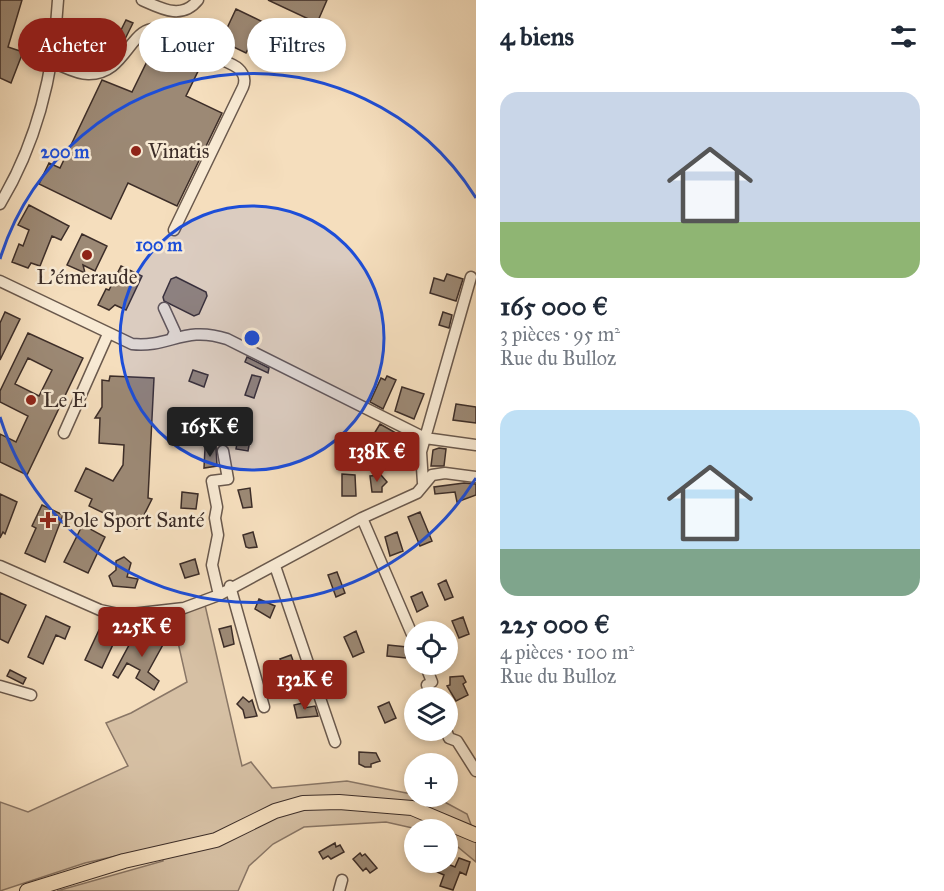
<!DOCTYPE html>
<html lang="fr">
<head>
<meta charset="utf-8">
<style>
	body { margin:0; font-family:"IM FELL Great Primer",serif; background:#f6f6f7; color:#1f2937; height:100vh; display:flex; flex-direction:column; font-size:22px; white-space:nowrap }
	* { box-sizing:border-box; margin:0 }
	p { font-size:20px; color:#747a83 }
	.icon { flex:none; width:33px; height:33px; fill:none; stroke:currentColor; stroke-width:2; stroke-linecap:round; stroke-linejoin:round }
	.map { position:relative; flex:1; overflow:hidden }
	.side { display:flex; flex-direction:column; background:#fff; width:468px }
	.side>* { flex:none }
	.guide { position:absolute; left:18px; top:18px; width:368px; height:54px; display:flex; gap:12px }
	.controls { position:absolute; left:404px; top:621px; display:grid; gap:12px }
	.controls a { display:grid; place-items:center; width:54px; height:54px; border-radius:50%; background:#fff; box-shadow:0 3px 9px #0003; font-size:30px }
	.price { position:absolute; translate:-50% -51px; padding:0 14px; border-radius:6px; background:#8f2418; color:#fff; font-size:20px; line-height:39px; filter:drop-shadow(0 2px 3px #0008) }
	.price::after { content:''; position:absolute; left:50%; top:36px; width:18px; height:14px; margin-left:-9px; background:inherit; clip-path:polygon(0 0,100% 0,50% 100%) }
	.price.selected { background:#222; color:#fff }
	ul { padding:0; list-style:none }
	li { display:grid; align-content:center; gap:12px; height:318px; padding:0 24px }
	li span { display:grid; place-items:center; height:186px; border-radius:18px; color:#555 }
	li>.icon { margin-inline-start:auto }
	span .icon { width:108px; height:108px; fill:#fffc; stroke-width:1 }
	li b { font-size:26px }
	h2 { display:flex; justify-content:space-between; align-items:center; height:72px; padding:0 24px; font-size:26px }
	.chip { padding:0 21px; border-radius:27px; background:#fff; box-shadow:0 3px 9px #0003; font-size:21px; line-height:54px }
	.chip.selected { background:#8f2418; color:#fff }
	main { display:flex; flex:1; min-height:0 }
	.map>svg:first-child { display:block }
	.green { fill:#d6c0a4; stroke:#897666; stroke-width:1.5 }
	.building { fill:#9c8975; stroke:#3c2d28; stroke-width:1.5; fill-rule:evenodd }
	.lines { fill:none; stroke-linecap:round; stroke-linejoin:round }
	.minor-casing { stroke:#6a594d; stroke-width:13 }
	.major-casing { stroke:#3c2d28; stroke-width:16 }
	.minor { stroke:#f8ead4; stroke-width:10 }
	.major { stroke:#f5debd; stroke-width:14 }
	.ring { fill:none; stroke:#1d4ed8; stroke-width:3 }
	.poi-dot { fill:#8f2418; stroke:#f8ead4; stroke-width:2 }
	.labels { text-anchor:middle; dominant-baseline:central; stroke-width:5; stroke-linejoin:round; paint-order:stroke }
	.poi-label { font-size:21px; fill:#3c2d28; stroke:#f8ead4; text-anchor:start }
	.centre { fill:#1d4ed8; stroke:#f8ead4; stroke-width:3 }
	.ring-label { font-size:18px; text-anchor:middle; font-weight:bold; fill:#1d4ed8; stroke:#f8ead4; stroke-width:5; stroke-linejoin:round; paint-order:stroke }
</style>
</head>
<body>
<main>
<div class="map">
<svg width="476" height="891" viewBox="0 0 476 891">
	<rect width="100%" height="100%" fill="#f5debd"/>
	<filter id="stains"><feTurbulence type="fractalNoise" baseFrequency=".00333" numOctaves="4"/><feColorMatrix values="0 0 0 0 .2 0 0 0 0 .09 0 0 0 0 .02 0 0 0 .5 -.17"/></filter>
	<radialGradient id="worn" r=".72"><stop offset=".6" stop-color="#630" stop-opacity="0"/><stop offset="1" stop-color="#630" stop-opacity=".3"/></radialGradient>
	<path class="green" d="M205,605L242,766L251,762L272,788L347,781L441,800L467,814L476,838V862L447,838V830L417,829L386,822L304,827L273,844L249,866L238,891H57L163,861L161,846L85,863L0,891V802L28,812L128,766L106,723L131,713L187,682L172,616Z"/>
	<path class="building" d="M0,0H22L8,47L23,52L11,83L0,78Z
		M268,0H327L317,23Z
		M236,9L261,21L246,53L221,41Z
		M126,20L133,23L125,39L118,36Z
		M159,37L204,59L186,96L222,113L177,206L128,183L111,219L39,184L49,163L60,168L102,80L132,92Z
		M29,205L69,226L61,240L52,236L40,266L31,263L28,268L12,262L19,244L23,246L29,230L18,225Z
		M82,234L107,246L95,271L83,265L85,273L67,265Z
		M121,266L142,276L126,310L115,305L109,310L98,305L106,289L109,290Z
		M447,274L463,279L456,301L430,293L434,278L444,281Z
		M176,277L206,292L207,296L199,314L194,316L164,301L163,297L171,279Z
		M5,312L20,319L0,360V323Z
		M443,312L452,315L449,328L439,325Z
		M28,333L83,358L27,475L0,462V434L16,442L28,416L0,402V391ZM28,358L52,370L39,396L15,384Z
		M247,357L269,368L268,373L245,362Z
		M193,370L208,375L204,387L189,381Z
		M252,375L261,377L254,398L245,395Z
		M110,376L154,378L148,498L152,499L137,529L89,506L92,499L75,491L86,468L113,481L123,465L124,445L99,443L100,418H95L102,407V380L109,381Z
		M387,376L396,380L383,409L370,402L381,378L385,380Z
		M402,387L424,394L414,419L395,411Z
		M456,404L476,407V423L453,420Z
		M380,424L396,433L384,460L372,454L381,437L374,434Z
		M245,429L250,440L248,451L236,449L238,438L236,435Z
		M216,447L217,466L204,468L205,448Z
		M439,448L446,449L444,466H431L433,450Z
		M342,474L355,475L356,496H342Z
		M381,475L387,482L382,487V492H372L370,476Z
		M464,483L476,484V495L457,502L455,492L435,494L434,487Z
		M250,488L252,507L243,508L238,490Z
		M182,492L198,494L196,509L181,508Z
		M0,494L17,502L5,534L3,532L0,538Z
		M42,505L63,515L45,562L25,553L36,528L32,526Z
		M420,512L432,541L420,546L408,517Z
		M84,522L91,526L90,529L105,537L88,573L64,562Z
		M253,532L257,547L249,548L246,547L243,535Z
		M397,532L403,551L390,556L385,537Z
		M124,557L131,563L127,577L138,579L135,588L113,586L109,576L116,570V561Z
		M195,559L199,574L185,578L180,564Z
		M337,572L345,593L336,597L328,575Z
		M446,580L453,597L445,600L438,584Z
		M422,592L428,606L417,612L411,597Z
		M0,593L26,605L8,643L0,639Z
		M259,599L275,606L270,618L255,609Z
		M46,616L70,627L65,639L56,635L43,664L28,657Z
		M463,617L469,634L459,638L452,621Z
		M231,626L234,644L224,647L219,629Z
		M99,630L116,638L102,668L85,660Z
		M356,631L364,652L353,657L344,637Z
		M153,633L165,641L148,672L159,681L154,690L136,678L140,670L127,663L118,678L113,675L135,634L150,639Z
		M388,645L407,647L406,658L387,656Z
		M291,655L296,669L286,673L280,659Z
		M10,670L26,678L23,684L7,676Z
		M463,676L466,682L463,684L468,695L456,701L447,686L450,685V677Z
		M243,697L249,702L252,700L257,716L245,718L243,710L237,704Z
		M389,702L396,718L385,723L378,707Z
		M303,703L304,708L315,706L318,716L297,718L294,705Z
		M359,752L376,753L380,761L371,764V767H365L359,764Z
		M335,843L336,847L340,845L344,852L331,859L328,856L323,859L319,852Z
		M360,853L362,856L365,854L377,868L370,873L366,868L363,871L353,859Z
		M459,858L470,862L466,875L460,872L453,890L440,886L444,875L426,867L428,862H443L455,867Z"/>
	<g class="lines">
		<g class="minor-casing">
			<path id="minor" d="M142,0C162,9 182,20 198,0
				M52,62C63,66 76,74 88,74C128,75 130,21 161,30L233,65C241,69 247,77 243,87L174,230
				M0,204C38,141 54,73 58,0
				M0,281L132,344C170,348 184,325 227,339L425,438L476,445
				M164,308L175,332L172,338
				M64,433L108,334
				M423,483L421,452L471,277
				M362,518L414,639
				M0,566L100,610L123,615L184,608L219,595L362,518L417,493L432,475L445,473L476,477
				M275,566L335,742
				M230,586L264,707
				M219,595L212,565L218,535L215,518L217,507L212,481L228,479L223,451
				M425,664L432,682
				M427,685L432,698
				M0,686L31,695
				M446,730L449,738L457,741L476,771
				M339,891L342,880"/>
		</g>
		<g class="major-casing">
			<path id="major" d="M27,891L124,861L216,840L275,811L303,803L339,802L412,808L476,835"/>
		</g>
		<use href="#minor" class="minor"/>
		<use href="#major" class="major"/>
	</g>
	<circle cx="252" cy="338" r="132" fill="#1d4ed8" fill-opacity=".12"/>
	<g class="ring">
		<circle cx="252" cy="338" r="132"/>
		<path d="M476 478A264 264 0 0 1 0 417M0 259A264 264 0 0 1 476 198"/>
	</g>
	<g class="poi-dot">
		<circle cx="136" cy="151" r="6"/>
		<circle cx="87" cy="255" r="6"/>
		<circle cx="31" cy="400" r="6"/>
		<path d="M45 511h6v6h6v6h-6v6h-6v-6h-6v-6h6z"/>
	</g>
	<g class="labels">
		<g class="poi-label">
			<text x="148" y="151">Vinatis</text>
			<text x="87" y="277" text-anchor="middle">L'émeraude</text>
			<text x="43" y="400">Le E</text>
			<text x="62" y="520">Pole Sport Santé</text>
		</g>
	</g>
	<circle cx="252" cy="338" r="9" class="centre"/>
	<g class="ring-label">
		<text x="65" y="158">200 m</text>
		<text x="159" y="251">100 m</text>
	</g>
	<rect width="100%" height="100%" filter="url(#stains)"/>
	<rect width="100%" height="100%" fill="url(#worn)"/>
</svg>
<div class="controls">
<a><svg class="icon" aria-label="locate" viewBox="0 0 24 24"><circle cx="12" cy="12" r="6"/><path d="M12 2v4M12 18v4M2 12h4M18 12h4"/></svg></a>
<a><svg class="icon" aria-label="layers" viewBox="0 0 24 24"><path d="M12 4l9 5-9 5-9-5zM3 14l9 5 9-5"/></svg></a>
<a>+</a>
<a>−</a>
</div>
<b class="price selected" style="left:210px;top:458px">165K €</b>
<b class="price" style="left:377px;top:483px">138K €</b>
<b class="price" style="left:142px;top:658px">225K €</b>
<b class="price" style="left:305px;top:711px">132K €</b>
<div class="guide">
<a class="chip selected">Acheter</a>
<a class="chip">Louer</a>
<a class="chip">Filtres</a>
</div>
</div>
<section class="side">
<h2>4 biens<svg class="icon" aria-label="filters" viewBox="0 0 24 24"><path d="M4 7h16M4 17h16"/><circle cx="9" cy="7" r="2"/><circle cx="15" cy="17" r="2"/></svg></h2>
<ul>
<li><span style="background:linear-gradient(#c9d6e8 70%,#8fb573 0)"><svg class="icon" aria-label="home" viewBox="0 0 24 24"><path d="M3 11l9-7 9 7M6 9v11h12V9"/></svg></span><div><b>165 000 €</b><p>3 pièces · 95 m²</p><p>Rue du Bulloz</p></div></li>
<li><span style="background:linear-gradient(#bfe0f5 75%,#7fa58c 0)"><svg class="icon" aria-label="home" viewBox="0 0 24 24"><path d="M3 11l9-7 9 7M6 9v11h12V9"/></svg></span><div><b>225 000 €</b><p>4 pièces · 100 m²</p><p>Rue du Bulloz</p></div></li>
</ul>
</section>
</main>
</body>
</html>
